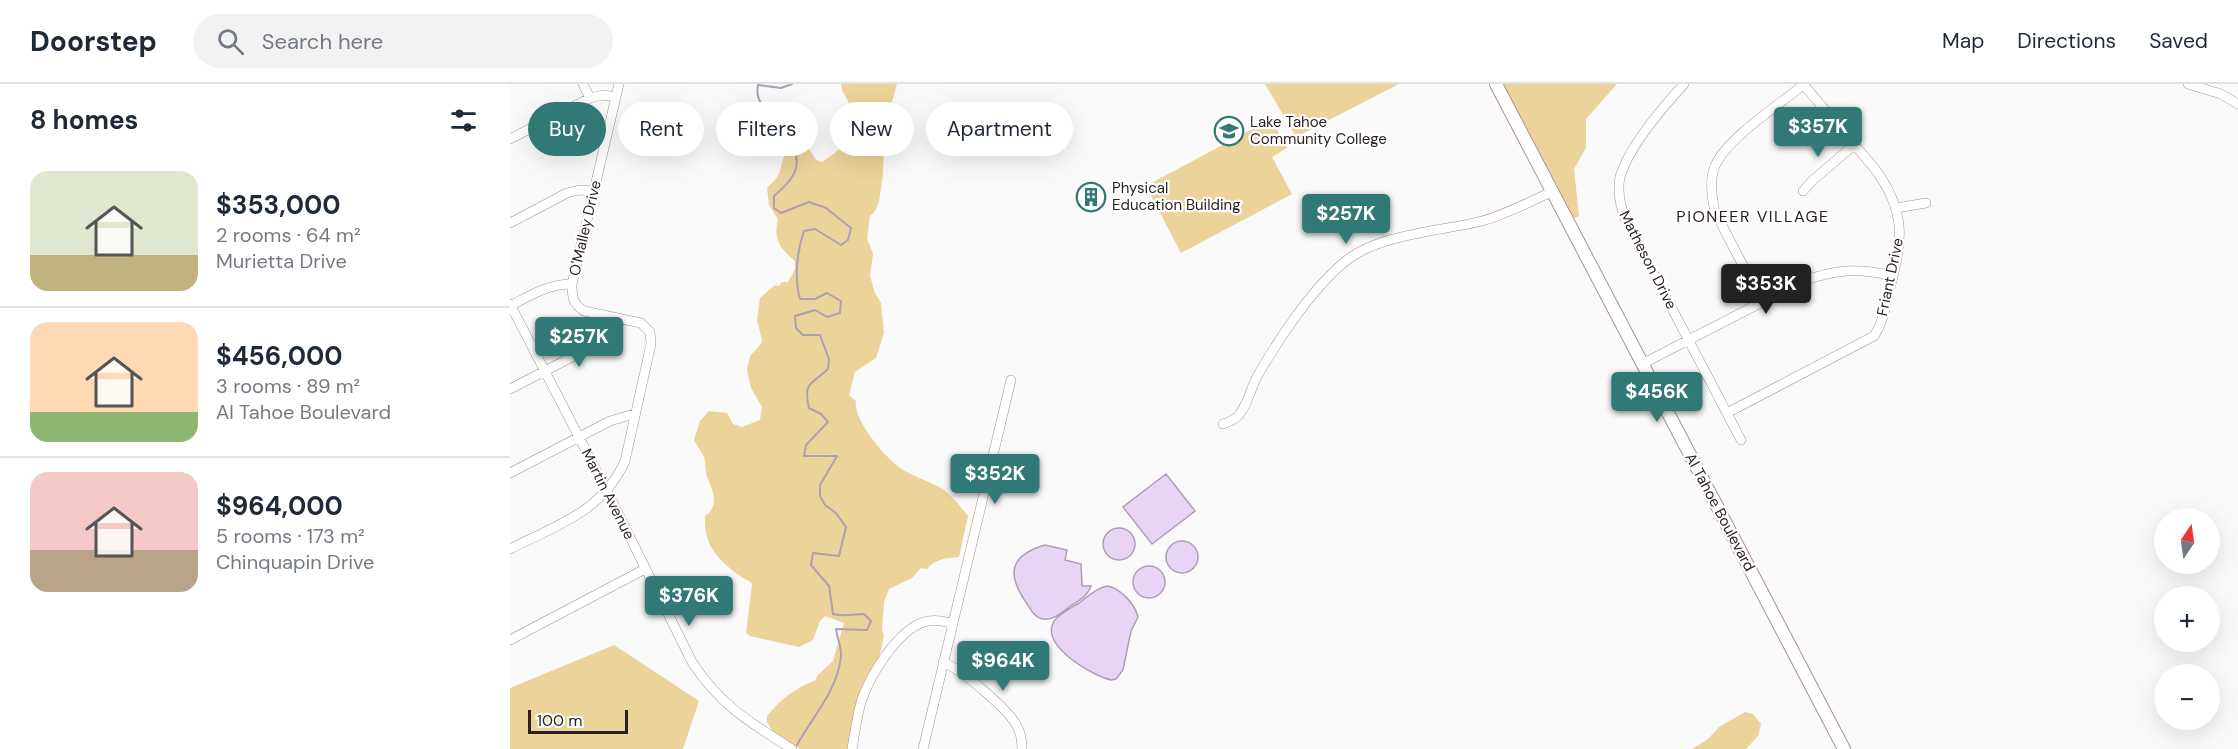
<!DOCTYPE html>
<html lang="en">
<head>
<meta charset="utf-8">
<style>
	body { margin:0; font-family:"DM Sans",sans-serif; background:#f2f2f3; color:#1f2937; height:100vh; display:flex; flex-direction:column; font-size:22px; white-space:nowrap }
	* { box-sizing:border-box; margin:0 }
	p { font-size:20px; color:#747a83 }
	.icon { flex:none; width:33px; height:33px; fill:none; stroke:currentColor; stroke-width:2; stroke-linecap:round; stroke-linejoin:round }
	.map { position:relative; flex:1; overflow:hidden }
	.panel { display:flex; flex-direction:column; background:#fff; width:510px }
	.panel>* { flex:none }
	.banner { position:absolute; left:18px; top:18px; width:570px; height:54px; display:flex; gap:12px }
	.needle { width:39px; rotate:13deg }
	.tools { position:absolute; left:1644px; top:424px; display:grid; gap:12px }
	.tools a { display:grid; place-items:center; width:66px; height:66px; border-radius:50%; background:#fff; box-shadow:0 6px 24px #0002; font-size:30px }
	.scale { position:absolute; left:18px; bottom:15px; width:100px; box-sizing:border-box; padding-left:6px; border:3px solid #2a1e1e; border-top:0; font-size:16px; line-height:21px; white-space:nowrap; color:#2a1e1e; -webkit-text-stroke:4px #fff; paint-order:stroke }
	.price { position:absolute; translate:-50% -51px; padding:0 14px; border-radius:6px; background:#317974; color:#fff; font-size:20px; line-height:39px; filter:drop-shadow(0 2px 3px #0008) }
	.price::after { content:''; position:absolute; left:50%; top:36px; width:18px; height:14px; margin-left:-9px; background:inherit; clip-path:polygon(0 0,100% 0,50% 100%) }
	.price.current { background:#222; color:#fff }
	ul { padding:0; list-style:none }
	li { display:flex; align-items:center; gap:18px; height:150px; padding:0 30px }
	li+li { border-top:2px solid #e0e1e3 }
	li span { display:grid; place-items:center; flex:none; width:168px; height:120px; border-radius:18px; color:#555 }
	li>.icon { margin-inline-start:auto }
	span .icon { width:72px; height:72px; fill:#fffc; stroke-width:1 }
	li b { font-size:26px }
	h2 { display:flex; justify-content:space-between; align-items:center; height:72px; padding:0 30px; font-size:26px }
	.pill { padding:0 21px; border-radius:27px; background:#fff; box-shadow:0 6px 24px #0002; font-size:21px; line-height:54px }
	.pill.current { background:#317974; color:#fff }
	header { display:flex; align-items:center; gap:36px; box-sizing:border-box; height:84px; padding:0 30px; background:#fff; border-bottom:2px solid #e0e1e3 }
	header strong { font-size:28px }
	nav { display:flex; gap:33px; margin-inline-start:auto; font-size:21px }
	.search { width:420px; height:54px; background:#f2f2f3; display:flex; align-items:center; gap:15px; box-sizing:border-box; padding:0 21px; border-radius:33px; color:#747a83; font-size:22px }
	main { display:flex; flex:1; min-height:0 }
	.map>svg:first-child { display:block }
	.green { fill:#ecd39a }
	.water { fill:#e8d5f5; stroke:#af9eb4; stroke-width:1.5 }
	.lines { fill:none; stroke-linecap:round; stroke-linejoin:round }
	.stream { stroke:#af9eb4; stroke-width:2 }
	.minor-casing { stroke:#af9190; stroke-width:10 }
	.major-casing { stroke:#af9190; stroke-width:14 }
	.minor { stroke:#fff; stroke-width:9 }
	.major { stroke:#fff; stroke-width:12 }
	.labels { text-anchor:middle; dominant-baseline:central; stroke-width:4.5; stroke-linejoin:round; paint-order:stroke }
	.poi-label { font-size:15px; fill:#2a1e1e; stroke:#fff; text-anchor:start }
	.street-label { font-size:15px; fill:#2a1e1e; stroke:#fff }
	.neighbourhood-label { font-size:16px; letter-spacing:1.5px; fill:#2a1e1e; stroke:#fff }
</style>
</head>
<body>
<header>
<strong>Doorstep</strong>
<div class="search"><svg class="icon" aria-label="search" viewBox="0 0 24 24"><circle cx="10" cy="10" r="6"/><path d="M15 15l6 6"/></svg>Search here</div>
<nav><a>Map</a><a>Directions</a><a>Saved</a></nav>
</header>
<main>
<section class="panel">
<h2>8 homes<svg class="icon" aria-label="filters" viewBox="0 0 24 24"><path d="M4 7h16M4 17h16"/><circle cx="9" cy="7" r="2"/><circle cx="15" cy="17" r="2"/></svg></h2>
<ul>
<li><span style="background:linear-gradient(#dfe7d0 70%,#c2b280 0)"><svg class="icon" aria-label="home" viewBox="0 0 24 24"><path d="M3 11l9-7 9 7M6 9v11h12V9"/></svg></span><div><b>$353,000</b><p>2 rooms · 64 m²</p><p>Murietta Drive</p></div></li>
<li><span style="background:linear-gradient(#ffd9b3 75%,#8fb573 0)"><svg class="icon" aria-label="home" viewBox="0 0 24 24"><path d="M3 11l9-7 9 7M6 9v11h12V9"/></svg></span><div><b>$456,000</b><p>3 rooms · 89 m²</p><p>Al Tahoe Boulevard</p></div></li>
<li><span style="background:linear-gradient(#f6c9c9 65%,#b9a48a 0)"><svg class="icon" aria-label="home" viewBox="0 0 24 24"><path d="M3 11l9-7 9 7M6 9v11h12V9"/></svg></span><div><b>$964,000</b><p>5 rooms · 173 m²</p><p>Chinquapin Drive</p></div></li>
</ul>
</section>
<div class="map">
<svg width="1728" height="665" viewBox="0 0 1728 665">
	<rect width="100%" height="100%" fill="#fafafa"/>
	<path class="green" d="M331,0H387L381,21L375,22L370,26L369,38L374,52L373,90L369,118L365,127L360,132L357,154L363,170L360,192L365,209L371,219L374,249L366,274L345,288L339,311L346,317C342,335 379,379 395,387C407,394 421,398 433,405C442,412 451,423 458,432L449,473C436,474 425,475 417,485L411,484L402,494L379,505L374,518L372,545L374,552L367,583L354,605L346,665H290L263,648L257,638V632C271,615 285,604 306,596L307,592L323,577L334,539L315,532L310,537L303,556L289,563L240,552L236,549L242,500C238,495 235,496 230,492C208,476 193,460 195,432C211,421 202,406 197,393C195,387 196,379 194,373C192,368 187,362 184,356L190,337L199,327L217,329L223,340L232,343L250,336L252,323L241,304L237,286L240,272L251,260L252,256L247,236L250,214L265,201L269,202L272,198H278L285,185V177C270,164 263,156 268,135L259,121L257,104C275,87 267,89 275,70C278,64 282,59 285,52L294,57L306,76L312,78C332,65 353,47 340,21C337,13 332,10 331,0Z
		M755,0H889L786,53Z
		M991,0H1107L1076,35V64L1064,85L1069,132L1063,135Z
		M761,35L777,64L762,73L782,110L671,169L636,102Z
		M104,561L189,617L173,665H0V604Z
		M1235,628L1243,630L1251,640L1248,652L1236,665H1182L1198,655L1209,643Z"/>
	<path class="water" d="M656,390L685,427L642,460L613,423Z
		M593 460a16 16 0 1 1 32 0a16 16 0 1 1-32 0Z
		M656 473a16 16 0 1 1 32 0a16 16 0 1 1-32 0Z
		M535,461L557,466L555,476L571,480L572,502H581C578,511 570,516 562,521C553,527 544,537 533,535C525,534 521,526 517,520C497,491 498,472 535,461Z
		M623 498a16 16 0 1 1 32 0a16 16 0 1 1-32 0Z
		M597,502C610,504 625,520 628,533L621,547L613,586L606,595L601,596C583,592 532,563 543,539C547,531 561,524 569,519C577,513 586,504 597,502Z"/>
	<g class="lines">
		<path class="stream" d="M282,0L271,4L248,1C244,21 260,27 273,39C275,50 280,56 284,66C293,86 278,100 264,112V124L271,129L299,118L316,124L341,144L338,156L331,161L305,145L294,147C287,167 284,194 290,215H305L317,209L331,217L330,229L317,233L305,226L285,232L286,244L293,251H310L319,275L318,285C301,301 293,298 299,324L311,330L318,338L296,361L294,372H327L310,401V412L315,421L326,429L336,443L329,472L303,469L301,481L319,502L323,530C334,533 342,530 354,530L361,537L357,546L326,545C327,554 332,564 331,573C327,607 303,632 287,661"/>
		<g class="minor-casing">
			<path id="minor" d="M73,0L80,14
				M1174,0C1152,24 1119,62 1110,93C1107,108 1110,121 1115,135L1231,356
				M1678,0L1711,10L1728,20
				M0,55L80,14L93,11L106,13
				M1293,107L1303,96L1344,61
				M1386,124L1416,119
				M0,139L57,109L69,106L84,107
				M1252,218L1205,128C1202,113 1199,97 1205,82C1217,54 1269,21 1293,1
				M0,220L97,407L182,578C210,621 239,638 282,665
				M0,222C21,211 38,200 62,200
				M1132,280L1293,197C1327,185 1348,184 1383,192
				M0,305L93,257L104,247L110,234
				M1217,329L1364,252C1373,239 1375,224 1379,208C1392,158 1398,130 1365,85L1293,0
				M713,340C719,338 725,336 729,331C738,320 741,303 748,291C769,254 804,202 837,176C870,150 932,147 972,137C997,130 1020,118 1043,107
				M0,389L100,337L124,330
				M0,465C47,441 92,428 115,377L141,260L140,248L131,239L74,227C63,220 62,213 62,200L109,0
				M0,556L135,485
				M433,578C452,586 498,625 507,642C511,649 512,657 512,665
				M342,665C345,648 347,631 352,615C361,590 388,546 414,538C423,535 432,537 441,539
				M413,665L501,296"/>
		</g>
		<g class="major-casing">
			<path id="major" d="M986,0L1334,665"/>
		</g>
		<use href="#minor" class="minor"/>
		<use href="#major" class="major"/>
	</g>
	<defs>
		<g id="university-ring" transform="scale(1.5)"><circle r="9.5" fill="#fff" stroke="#317974" stroke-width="1.5"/><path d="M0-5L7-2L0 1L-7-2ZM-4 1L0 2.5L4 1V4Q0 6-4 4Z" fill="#317974"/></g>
		<g id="building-ring" transform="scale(1.5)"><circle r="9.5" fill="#fff" stroke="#317974" stroke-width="1.5"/><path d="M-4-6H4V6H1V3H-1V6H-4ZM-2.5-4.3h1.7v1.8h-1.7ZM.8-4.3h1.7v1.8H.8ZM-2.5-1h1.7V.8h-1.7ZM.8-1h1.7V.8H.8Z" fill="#317974"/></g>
	</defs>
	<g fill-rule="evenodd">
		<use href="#university-ring" x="719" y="47"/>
		<use href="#building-ring" x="581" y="113"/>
	</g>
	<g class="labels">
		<g class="poi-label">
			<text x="740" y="38">Lake Tahoe<tspan x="740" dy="17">Community College</tspan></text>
			<text x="602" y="104">Physical<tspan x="602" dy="17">Education Building</tspan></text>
		</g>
		<g class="street-label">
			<text transform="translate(75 144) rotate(-77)">O'Malley Drive</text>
			<text transform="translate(1138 176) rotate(63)">Matheson Drive</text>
			<text transform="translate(1380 193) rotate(-78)">Friant Drive</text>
			<text transform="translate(98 410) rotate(63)">Martin Avenue</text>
			<text transform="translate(1210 428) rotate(62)">Al Tahoe Boulevard</text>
		</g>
		<g class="neighbourhood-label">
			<text x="1243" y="132">PIONEER VILLAGE</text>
		</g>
	</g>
</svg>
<div class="tools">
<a><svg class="needle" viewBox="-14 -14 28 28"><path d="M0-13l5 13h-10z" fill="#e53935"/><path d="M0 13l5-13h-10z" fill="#747a83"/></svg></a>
<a>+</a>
<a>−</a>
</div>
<div class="scale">100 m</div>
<b class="price" style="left:1308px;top:74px">$357K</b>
<b class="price" style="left:836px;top:161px">$257K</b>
<b class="price current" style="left:1256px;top:231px">$353K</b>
<b class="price" style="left:69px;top:284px">$257K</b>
<b class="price" style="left:1147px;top:339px">$456K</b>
<b class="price" style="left:485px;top:421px">$352K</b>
<b class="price" style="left:179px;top:543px">$376K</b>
<b class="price" style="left:493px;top:608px">$964K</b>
<div class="banner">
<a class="pill current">Buy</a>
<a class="pill">Rent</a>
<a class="pill">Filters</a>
<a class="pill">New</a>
<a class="pill">Apartment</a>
</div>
</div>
</main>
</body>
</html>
